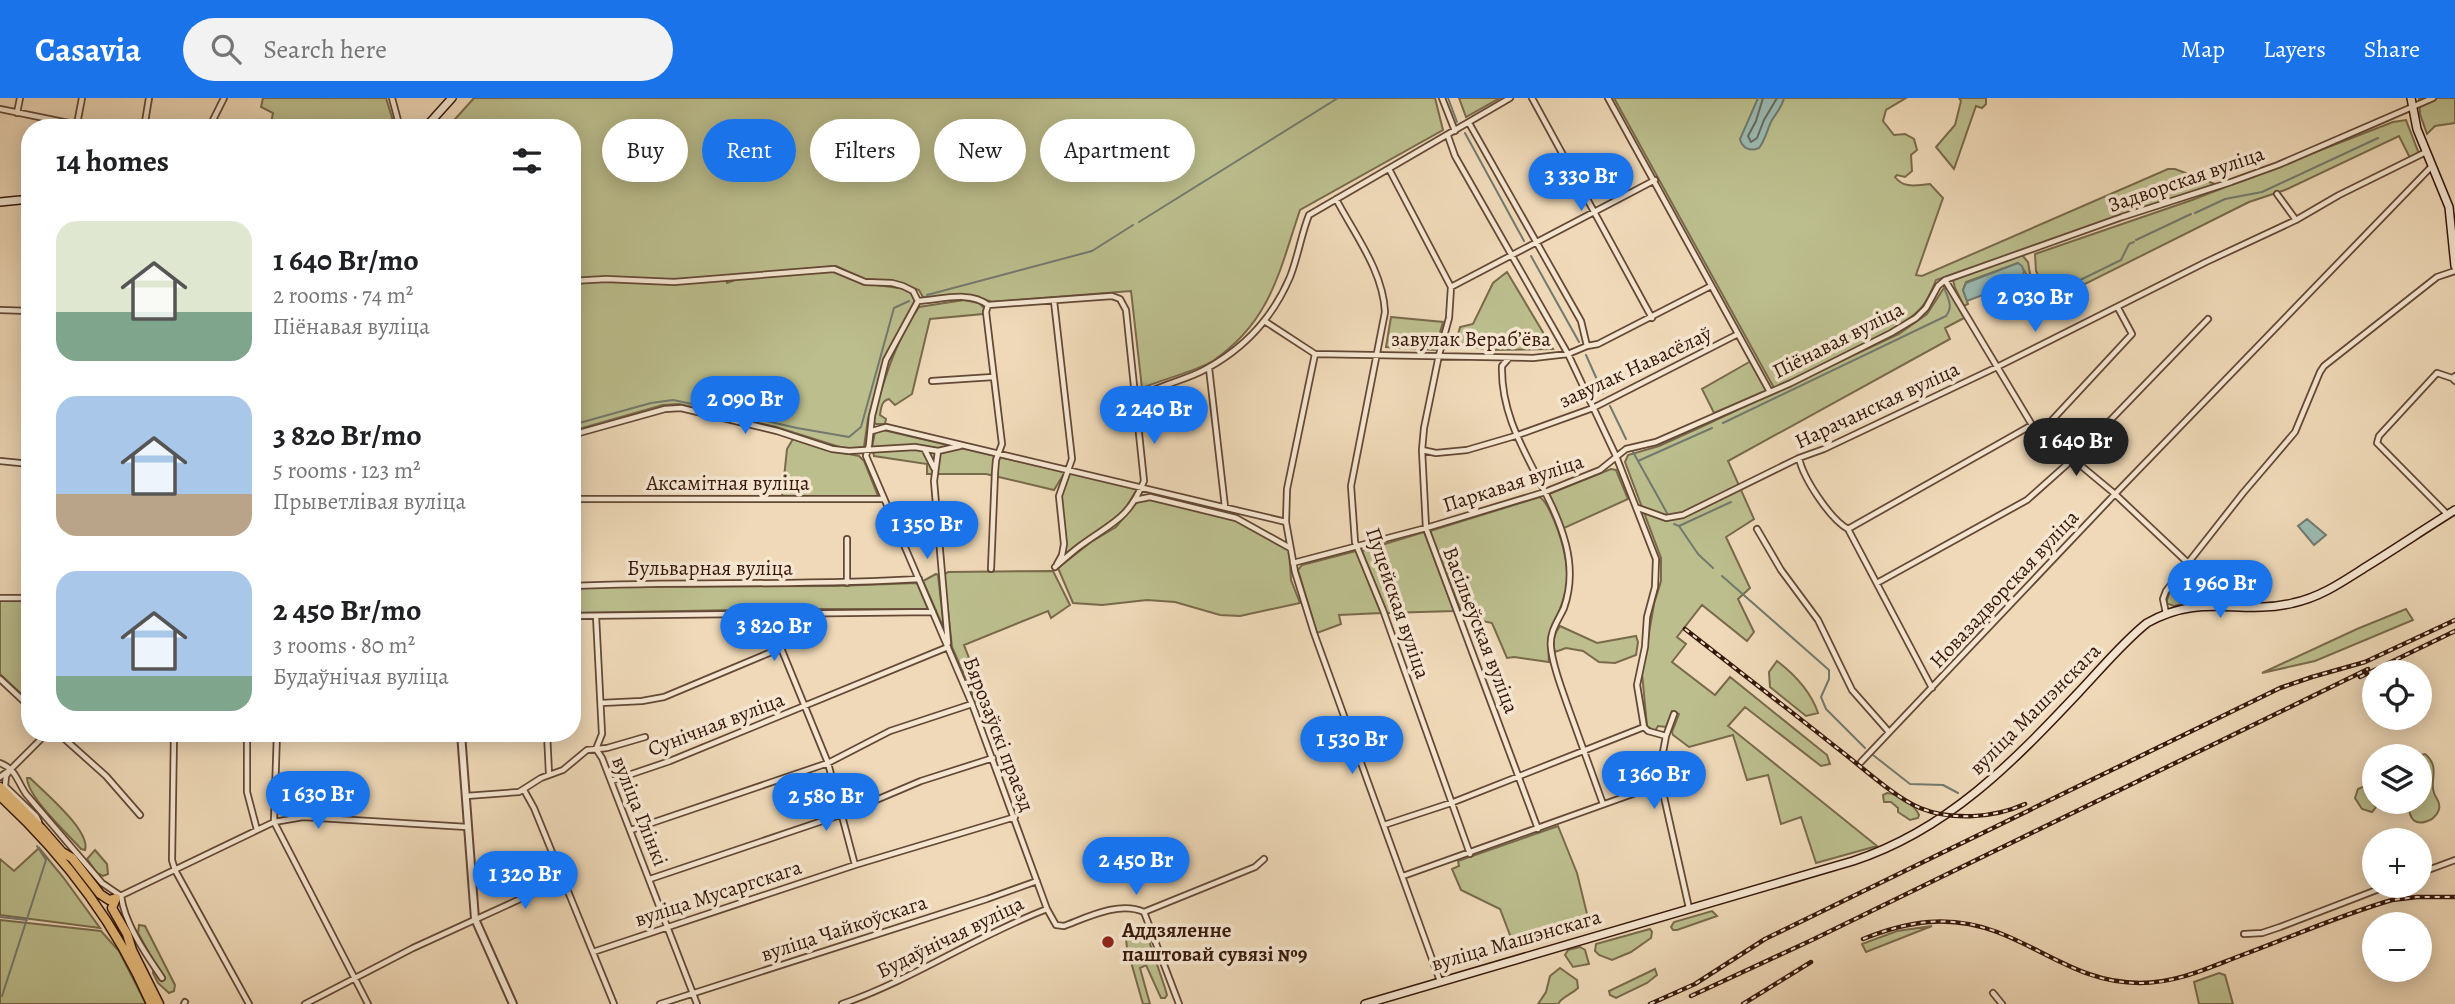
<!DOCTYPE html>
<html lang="en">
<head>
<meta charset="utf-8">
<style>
	body { margin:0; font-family:Alegreya,serif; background:#f2f2f2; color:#202124; height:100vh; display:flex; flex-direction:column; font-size:26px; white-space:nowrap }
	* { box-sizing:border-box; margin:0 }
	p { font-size:23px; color:#757577 }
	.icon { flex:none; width:38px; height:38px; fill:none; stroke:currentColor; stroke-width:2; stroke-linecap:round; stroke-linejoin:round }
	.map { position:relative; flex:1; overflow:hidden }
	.sheet { position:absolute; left:21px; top:21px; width:560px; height:623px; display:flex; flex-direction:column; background:#fff; border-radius:28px; box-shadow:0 4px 18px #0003 }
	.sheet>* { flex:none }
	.guide { position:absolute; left:602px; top:21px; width:665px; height:63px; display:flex; gap:14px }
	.controls { position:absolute; left:2362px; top:562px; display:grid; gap:14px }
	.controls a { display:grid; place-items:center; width:70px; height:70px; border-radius:50%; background:#fff; box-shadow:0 4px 18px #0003; font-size:35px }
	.price { position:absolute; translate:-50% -60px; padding:0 16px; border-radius:24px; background:#1a73e8; color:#fff; font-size:23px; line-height:46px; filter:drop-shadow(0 2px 4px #0008) }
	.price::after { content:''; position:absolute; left:50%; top:42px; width:21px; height:16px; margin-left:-10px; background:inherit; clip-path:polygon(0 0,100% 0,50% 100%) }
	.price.selected { background:#222; color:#fff }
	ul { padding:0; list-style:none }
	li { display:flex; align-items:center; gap:21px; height:175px; padding:0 35px }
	li span { display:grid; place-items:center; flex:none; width:196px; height:140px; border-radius:21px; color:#555 }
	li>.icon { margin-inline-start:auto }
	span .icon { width:84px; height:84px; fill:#fffc; stroke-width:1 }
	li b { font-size:30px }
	h2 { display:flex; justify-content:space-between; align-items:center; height:84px; padding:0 35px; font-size:30px }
	.tag { padding:0 24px; border-radius:32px; background:#fff; box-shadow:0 4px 18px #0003; font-size:24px; line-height:63px }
	.tag.selected { background:#1a73e8; color:#fff }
	header { display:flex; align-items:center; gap:42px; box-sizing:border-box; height:98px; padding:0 35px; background:#1a73e8; color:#fff }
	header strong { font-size:33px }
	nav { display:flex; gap:38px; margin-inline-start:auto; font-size:24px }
	.search { width:490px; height:63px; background:#f2f2f2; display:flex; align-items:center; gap:18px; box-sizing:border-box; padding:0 24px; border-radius:38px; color:#757577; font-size:26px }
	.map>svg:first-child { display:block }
	.green { fill:#bcbe8d; stroke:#796a4c; stroke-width:2 }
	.water { fill:#9abab1; stroke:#72796e; stroke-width:2 }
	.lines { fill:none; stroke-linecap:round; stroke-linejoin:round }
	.shore { stroke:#68685e; stroke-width:2 }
	.stream { stroke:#72796e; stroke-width:2 }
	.minor-casing { stroke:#644836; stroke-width:8 }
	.tertiary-casing { stroke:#644836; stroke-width:10 }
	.secondary-casing { stroke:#36170a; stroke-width:10 }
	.primary-casing { stroke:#36170a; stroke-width:11 }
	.minor { stroke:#f5e6d1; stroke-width:4.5 }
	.tertiary { stroke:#f5e6d1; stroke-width:6 }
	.secondary { stroke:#f5e6d1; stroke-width:7 }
	.primary { stroke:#e8bc7c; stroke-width:8 }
	.rail-casing { stroke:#36170a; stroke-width:4.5 }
	.rail { stroke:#f5e6d1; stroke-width:2; stroke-dasharray:5; stroke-linecap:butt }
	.poi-dot { fill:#8f2418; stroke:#f5e6d1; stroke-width:2.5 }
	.labels { text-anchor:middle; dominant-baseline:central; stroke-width:7; stroke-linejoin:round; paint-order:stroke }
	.street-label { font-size:21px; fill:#36170a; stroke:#f5e6d1 }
	.poi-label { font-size:21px; font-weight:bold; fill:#36170a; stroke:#f5e6d1; text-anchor:start }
</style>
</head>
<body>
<header>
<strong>Casavia</strong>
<div class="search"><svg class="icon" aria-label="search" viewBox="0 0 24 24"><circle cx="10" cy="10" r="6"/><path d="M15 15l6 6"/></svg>Search here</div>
<nav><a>Map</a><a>Layers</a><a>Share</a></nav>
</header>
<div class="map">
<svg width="2455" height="906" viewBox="0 0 2455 906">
	<rect width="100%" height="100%" fill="#efd9b8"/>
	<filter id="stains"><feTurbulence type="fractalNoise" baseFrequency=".00286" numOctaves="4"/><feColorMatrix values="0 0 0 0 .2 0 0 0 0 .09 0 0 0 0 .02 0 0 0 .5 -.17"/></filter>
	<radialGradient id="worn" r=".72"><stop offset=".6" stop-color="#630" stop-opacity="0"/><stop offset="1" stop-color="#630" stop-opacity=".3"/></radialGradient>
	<path class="green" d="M263,0H386L394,26L390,30H270L273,15L261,9Z
		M474,0H1435L1443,32L1300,112C1279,174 1271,223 1213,263C1196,273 1161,282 1142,290L1131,193L992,204C969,194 948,198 924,201L919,192L893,183L864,181L836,168L726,178L727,185L741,180L833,173L862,185L906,191L912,196L915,204L884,264L868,321L864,349L846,351L776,329L679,306L663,307L572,333V185L607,183L678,186L679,181H572V30H447Z
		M1459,0H1500L1466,19Z
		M1614,0H1906L1886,12L1883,23L1894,37L1905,36L1914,41L1917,52L1911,57L1912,73L1905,79L1897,77L1895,79C1904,91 1917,87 1930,86L1943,100L1916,177L1922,178L2168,71H2175L2215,86L1936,182C1932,192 1928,202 1921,210C1895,239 1811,272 1774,290Z
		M1959,0H1986V6L1982,10L1976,8L1954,71L1936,49L1955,27L1961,3Z
		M2419,0H2455V25L2435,28L2427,36L2420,16Z
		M2406,22L2419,56L2410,60L2399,38L2285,92L2249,104L2065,196L2060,188L2047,195L2036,173L2035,156L2192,102L2393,24Z
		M2022,157L2028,164L2031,181C2024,177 2025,170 2018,165L1966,184L1963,192L1968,206L1964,208L1955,190L1953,182Z
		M1507,174L1553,251L1487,252L1456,244L1460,229L1473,226L1493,185Z
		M1944,190L1948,191L1964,220L1945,230L1950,241L1728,363L1754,421L1726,439L1750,490L1738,501L1754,534L1747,543L1702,507L1677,539L1686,546L1672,564L1715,597L1730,579L1827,657L1830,666L1821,668L1745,609L1728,628L1877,748L1816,765L1801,719L1781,726L1768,677L1747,682L1733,637L1689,649L1673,637L1672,634L1679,616L1672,613L1666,629L1658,628L1655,633L1647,628L1642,575L1654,506L1661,483V460L1625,364L1628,357L1659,348L1701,329L1899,236L1927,216Z
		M964,202L979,205L984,210L983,216L930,221L912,296L895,307L889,301C881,303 881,311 880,317L886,321L885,326H876L873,323L874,317C885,279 896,242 919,209Z
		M1391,219L1443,224L1435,252L1386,249Z
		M1751,263L1767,292L1714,315L1702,291Z
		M883,332L1065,374L1054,392L986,376H927V366L874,358L872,349L875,334Z
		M793,341L823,351L859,358L864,363L878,398L782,399L787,351Z
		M1611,371L1616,372L1628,401L1562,431L1549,396Z
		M1070,375L1137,391L1124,413L1114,422L1065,456L1061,396Z
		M1540,399C1548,405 1552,418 1556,427C1563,446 1570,471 1566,491C1560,519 1546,534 1549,564L1514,559L1507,560L1492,525L1469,520L1467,512L1461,513L1430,433Z
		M1144,402H1153L1237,421L1289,452L1291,482L1300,505L1240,518L1220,517L1175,504L1147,502L1102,507L1073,505L1058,470L1091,444L1116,429L1136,405Z
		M1424,434L1454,513L1387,515L1362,453Z
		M1356,453L1381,515L1339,517L1341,526L1317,535L1298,472L1302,467Z
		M1053,473L1070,507L1051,520L1048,513L964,547L986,604L978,605L974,600L952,549L944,477L948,474Z
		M936,476L938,477L944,531L923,483Z
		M917,485L928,511H796L572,515V489L835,488Z
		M2176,488L2185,495L2210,497L2207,500L2174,508L2166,505L2169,496Z
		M30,502V604L0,576V503Z
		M2406,511L2413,522L2315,563L2262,575L2357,531Z
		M1560,528L1597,545L1636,538L1638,544L1636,557L1615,565L1599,564L1583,553L1566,550L1555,554C1552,545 1554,536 1560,528Z
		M1777,563C1794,576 1811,594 1818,615L1806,618L1770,589L1769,574Z
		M2425,656C2441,669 2429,682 2434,695C2436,701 2441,704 2439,711C2438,716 2435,718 2432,721C2415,730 2408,721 2409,704H2420V658H2416Z
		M27,680H30C44,694 91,733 85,752L81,751C67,735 28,700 27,680Z
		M2370,686H2375V694L2370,696L2369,700L2376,709L2372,714L2362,711L2355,700L2358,691Z
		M1887,695C1899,696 1914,706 1919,717L1918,720L1910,722L1898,714V710L1891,704H1884L1883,697Z
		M1558,728L1577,775L1590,828L1515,850L1500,811L1461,792L1452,771L1459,768L1458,763Z
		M39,750L63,779L100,830L0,817V761L14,773Z
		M95,752L107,766L108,776L103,778L97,775L87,761Z
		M1712,813L1717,818L1677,832H1673L1671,829L1674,824Z
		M0,822L101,833L119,853L146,906H0Z
		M139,827L145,828L175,887L174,893L169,895L158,885L153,875L154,864L138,835Z
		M1932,828L1866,854L1862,846L1897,833Z
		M1650,831L1652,834L1651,840L1631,854L1612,862L1599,857L1595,853L1596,846Z
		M1131,837L1148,840L1165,890L1167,897L1165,900H1161L1146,867L1140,870L1150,906H1143L1127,850L1126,841Z
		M1580,849L1585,852L1589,866L1573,869L1565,857L1568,852Z
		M1560,870L1577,882L1578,890C1571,897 1563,898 1558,906H1538L1546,894L1550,878Z
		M1655,871L1657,877L1647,885L1616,900L1610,897L1609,893Z
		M2219,875L2225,877L2233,906H2199L2194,884Z"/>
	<path class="water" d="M1758,0H1784C1782,9 1777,14 1772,22C1767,31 1766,41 1759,50C1750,54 1742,50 1740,41Z
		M2018,165L2022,168L2024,174L2020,183L1967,203L1963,192L1966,185Z
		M2307,421L2326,437L2314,447L2298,428Z"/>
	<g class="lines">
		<path class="shore" d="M1763,0L1756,23L1748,38L1751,44L1757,40L1764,22L1777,0"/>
		<path class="stream" d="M1448,0L1457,24
			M1465,35L1524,143
			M2195,115L2225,101L2262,94L2378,40
			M1139,124L1338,0
			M2136,142L2191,116
			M1531,158L1579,244
			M2072,186L2121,162L2129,146L2134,144
			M927,197L1092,153L1133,127
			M1586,257L1603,295
			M1610,308L1626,341
			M706,309L797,330L849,339L861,329L894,210L909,203
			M1723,325L1946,218C1953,209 1949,202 1945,192
			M572,327L651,305L673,302L702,308
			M1633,354L1667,415
			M1638,363L1712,330
			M1674,426L1679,428L1698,456L1713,470
			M1679,428L1731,404
			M1722,478L1829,572V581L1821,599L1826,611L1865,650
			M1873,657L1910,686L1943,687L1958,695
			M0,819L27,822
			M2,898L46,762L37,748"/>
		<g class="minor-casing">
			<path id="minor" d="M392,0L400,30
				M1442,0L1455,33
				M1532,0L1652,220
				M1608,0L1770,294
				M0,11L93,30
				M17,15L20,0
				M1469,25L1581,223L1587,248
				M77,26L82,0
				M144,30L149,0
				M209,30L224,0
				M1448,38L1455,58L1568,256L1616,358L1656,461L1655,489L1647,519L1645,549L1637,587L1644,629
				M1389,71L1451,189L1449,220L1439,257L1424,330L1422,352L1426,430L1538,731
				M2277,96L2296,122
				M1336,101C1355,137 1383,173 1385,214L1351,388L1355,444L1383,512L1470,756
				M1945,182L2122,119L2231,84L2278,67L2433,0
				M572,183L606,181L674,184L834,171L865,184L892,185L903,188L913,193L918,203C940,202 969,192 988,207
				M1451,189L1655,82
				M918,203L886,262L872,318L869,347L866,358L972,606L1047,811L1056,827L1064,828C1088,819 1119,803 1144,814
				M1054,203L1072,361L1059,398L1064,446L1062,457L1057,466
				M988,207L1112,198L1120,201L1126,212L1144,383C1128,422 1111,425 1080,448C1072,454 1063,462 1055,469
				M988,207L986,214L1002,346L996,362L995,374L991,471
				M0,212L30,213
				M1266,224L1315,256L1533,260L1568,256L1587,248L1598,246L1711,188
				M1315,256L1287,391L1286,424L1295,474L1314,535L1440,883
				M1509,260L1502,268C1500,336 1550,384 1566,447C1571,467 1571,490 1564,510C1558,523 1549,534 1551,550C1553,569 1561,588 1567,606C1579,639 1591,673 1603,706
				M1209,270L1225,409
				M2455,278L2452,280L2455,283
				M932,283L993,279
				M1136,303C1153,288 1184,283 1204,272C1244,251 1273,219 1290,179C1298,159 1301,137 1309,117L1510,0
				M872,333L886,329L1286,424
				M2041,334L2132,236L2118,210
				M572,337L665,311L681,310L777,333L832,351L849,353L915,349L938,353
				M925,352L934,370
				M1422,352L1436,355L1467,352L1515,338L1593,310L1738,236
				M1799,360C1803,380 1830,421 1848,431L1932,590
				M0,363L30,366
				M572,401H883
				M1135,402L1150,399L1236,420L1290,450
				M1638,410L1666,420L1683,417L1799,360L1824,351L1997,269L2206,164L2296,122L2339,97L2426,54
				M2447,416L2377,345L2379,338L2437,275L2452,280
				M1757,431L1781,472L1818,522L1852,592L1889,634
				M1848,431L2032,327
				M847,441V485
				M1293,465L1426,430L1545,394L1600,372L1626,351L1656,344L1791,285L1891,235L1916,220L1926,210L1938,188L1945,182L2032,327L2115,396L2187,464
				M1877,485L2027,402L2073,361L2208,221
				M572,488C688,483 804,488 919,481
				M0,500H30
				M783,515L781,550L828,665L855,767
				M2166,515L2163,501L2166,493L2243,395L2295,334L2320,274L2324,268L2437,179L2455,173
				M572,518L933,514
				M596,518L602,636L596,651L602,660L697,906
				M948,545L934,383L938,353L960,348
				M0,581L30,609
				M601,605L642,603L664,599L781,550
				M1674,616L1666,638L1661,665L1664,699L1689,810
				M1644,629L1648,633L1666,638
				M58,635L106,678L140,717
				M174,635L172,762L175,772L249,906
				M247,635V694L257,732
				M277,635L274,724L368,906
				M547,635L549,676
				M1861,664L2115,396L2432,68
				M0,665C16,671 17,683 26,696L102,785L121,798C125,827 146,856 162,880
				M11,671L6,678L5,688L36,718L39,724
				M0,679L11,671L47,635
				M611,683L670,663L948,549
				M524,692L534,710L614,906
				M466,698L519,694L541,680L563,672L587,652L607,650L645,639
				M1384,727L1451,705L1644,629
				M631,732L828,665L890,633L972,606
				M2420,775L2455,762
				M1403,778L1641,693
				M650,781L843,716L921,683L993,660
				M116,800L274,724L303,719L467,729
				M1144,814L1255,769L1264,761
				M1144,814L1179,906
				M2244,836L2262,835L2280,829L2387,788
				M593,854L855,767L1015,719
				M1993,895L2002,906
				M184,906L185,904
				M305,906L413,850L564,781
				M660,906L987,801L1037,783
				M842,906C914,881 976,838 1047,811"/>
		</g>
		<g class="tertiary-casing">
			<path id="tertiary" d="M461,635L475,821L513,906"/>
		</g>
		<g class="secondary-casing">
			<path id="secondary" d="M2411,0L2417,31L2449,109L2455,168
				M425,30L452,0
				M0,104L30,101
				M1365,906L1853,763C1948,732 2013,664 2079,594C2101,571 2122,545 2147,525C2202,494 2239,518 2293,505C2322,499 2345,482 2369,467C2398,449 2426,430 2455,412"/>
		</g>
		<g class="primary-casing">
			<path id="primary" d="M0,689L41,730L62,754L72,760L100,796L109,802L116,800L112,810L127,836L132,852L159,906
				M0,698C63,756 117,827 151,906"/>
		</g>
		<use href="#minor" class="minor"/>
		<use href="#tertiary" class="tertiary"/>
		<use href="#secondary" class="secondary"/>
		<use href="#primary" class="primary"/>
		<g class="rail-casing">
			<path id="rail" d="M1685,531C1736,571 1787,610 1837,650C1861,668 1894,699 1920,710C1952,723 1994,720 2025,706
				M2360,579L2455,533
				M1863,841C1908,823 1949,816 1997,834C2047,853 2083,885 2140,885C2175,885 2206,871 2237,859C2289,840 2340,817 2392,802L2417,799H2455
				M1691,898L1812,842L2368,571
				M1650,906L1695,886L1765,841L2280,590L2312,579L2365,564L2455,522
				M1743,906L1811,864"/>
		</g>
		<use href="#rail" class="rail"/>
	</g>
	<circle class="poi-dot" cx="1108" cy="844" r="7"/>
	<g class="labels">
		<g class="street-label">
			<text transform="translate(2186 81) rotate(-19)">Задворская вуліца</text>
			<text x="1471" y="241">завулак Верабʼёва</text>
			<text transform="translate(1838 242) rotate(-27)">Піёнавая вуліца</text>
			<text transform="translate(1635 269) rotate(-25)">завулак Навасёлаў</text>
			<text transform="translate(1877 307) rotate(-25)">Нарачанская вуліца</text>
			<text x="728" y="385">Аксамітная вуліца</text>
			<text transform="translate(1513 385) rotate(-18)">Паркавая вуліца</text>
			<text x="710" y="470">Бульварная вуліца</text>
			<text transform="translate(2004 491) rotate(-47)">Новазадворская вуліца</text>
			<text transform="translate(1398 505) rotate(71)">Пуцейская вуліца</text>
			<text transform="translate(1481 532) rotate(69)">Васільеўская вуліца</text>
			<text transform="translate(2035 611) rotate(-45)">вуліца Машэнскага</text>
			<text transform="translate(716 626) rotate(-21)">Сунічная вуліца</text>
			<text transform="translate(999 636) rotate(69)">Бярозаўскі праезд</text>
			<text transform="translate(640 713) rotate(68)">вуліца Глінкі</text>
			<text transform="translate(718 795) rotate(-18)">вуліца Мусаргскага</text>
			<text transform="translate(844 830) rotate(-18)">вуліца Чайкоўскага</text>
			<text transform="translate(950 839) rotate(-26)">Будаўнічая вуліца</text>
			<text transform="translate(1516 842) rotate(-16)">вуліца Машэнскага</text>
		</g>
		<g class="poi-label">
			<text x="1122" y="832">Аддзяленне<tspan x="1122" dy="24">паштовай сувязі №9</tspan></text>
		</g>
	</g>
	<rect width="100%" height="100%" filter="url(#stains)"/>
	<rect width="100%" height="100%" fill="url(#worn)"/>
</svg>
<div class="controls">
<a><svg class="icon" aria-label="locate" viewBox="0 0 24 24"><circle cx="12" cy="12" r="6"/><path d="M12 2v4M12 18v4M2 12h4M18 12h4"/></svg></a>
<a><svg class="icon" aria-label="layers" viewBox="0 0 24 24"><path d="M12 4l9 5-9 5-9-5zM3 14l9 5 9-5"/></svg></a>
<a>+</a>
<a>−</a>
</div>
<b class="price" style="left:1581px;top:115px">3 330 Br</b>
<b class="price" style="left:2035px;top:236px">2 030 Br</b>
<b class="price" style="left:745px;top:338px">2 090 Br</b>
<b class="price" style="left:1154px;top:348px">2 240 Br</b>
<b class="price selected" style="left:2076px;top:380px">1 640 Br</b>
<b class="price" style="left:927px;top:463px">1 350 Br</b>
<b class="price" style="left:2220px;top:522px">1 960 Br</b>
<b class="price" style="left:774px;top:565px">3 820 Br</b>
<b class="price" style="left:1352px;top:678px">1 530 Br</b>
<b class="price" style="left:1654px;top:713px">1 360 Br</b>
<b class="price" style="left:318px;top:733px">1 630 Br</b>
<b class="price" style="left:826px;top:735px">2 580 Br</b>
<b class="price" style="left:1136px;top:799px">2 450 Br</b>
<b class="price" style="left:525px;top:813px">1 320 Br</b>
<div class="guide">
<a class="tag">Buy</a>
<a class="tag selected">Rent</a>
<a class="tag">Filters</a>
<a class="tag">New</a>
<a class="tag">Apartment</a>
</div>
<section class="sheet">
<h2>14 homes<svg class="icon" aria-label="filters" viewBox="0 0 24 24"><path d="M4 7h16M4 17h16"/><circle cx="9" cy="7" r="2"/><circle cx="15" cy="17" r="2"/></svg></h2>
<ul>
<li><span style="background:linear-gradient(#dfe7d0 65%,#7fa58c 0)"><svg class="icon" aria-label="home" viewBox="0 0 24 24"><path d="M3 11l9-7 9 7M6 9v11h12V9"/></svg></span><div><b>1 640 Br/mo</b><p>2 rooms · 74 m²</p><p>Піёнавая вуліца</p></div></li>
<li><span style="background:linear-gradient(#a9c7e8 70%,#b9a48a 0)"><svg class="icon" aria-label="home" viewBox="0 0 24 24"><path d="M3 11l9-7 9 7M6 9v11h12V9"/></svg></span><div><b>3 820 Br/mo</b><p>5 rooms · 123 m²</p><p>Прыветлівая вуліца</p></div></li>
<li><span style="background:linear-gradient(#a9c7e8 75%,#7fa58c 0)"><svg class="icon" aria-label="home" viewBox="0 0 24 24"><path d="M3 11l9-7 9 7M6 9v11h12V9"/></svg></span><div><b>2 450 Br/mo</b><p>3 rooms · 80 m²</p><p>Будаўнічая вуліца</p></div></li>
</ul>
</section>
</div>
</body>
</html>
